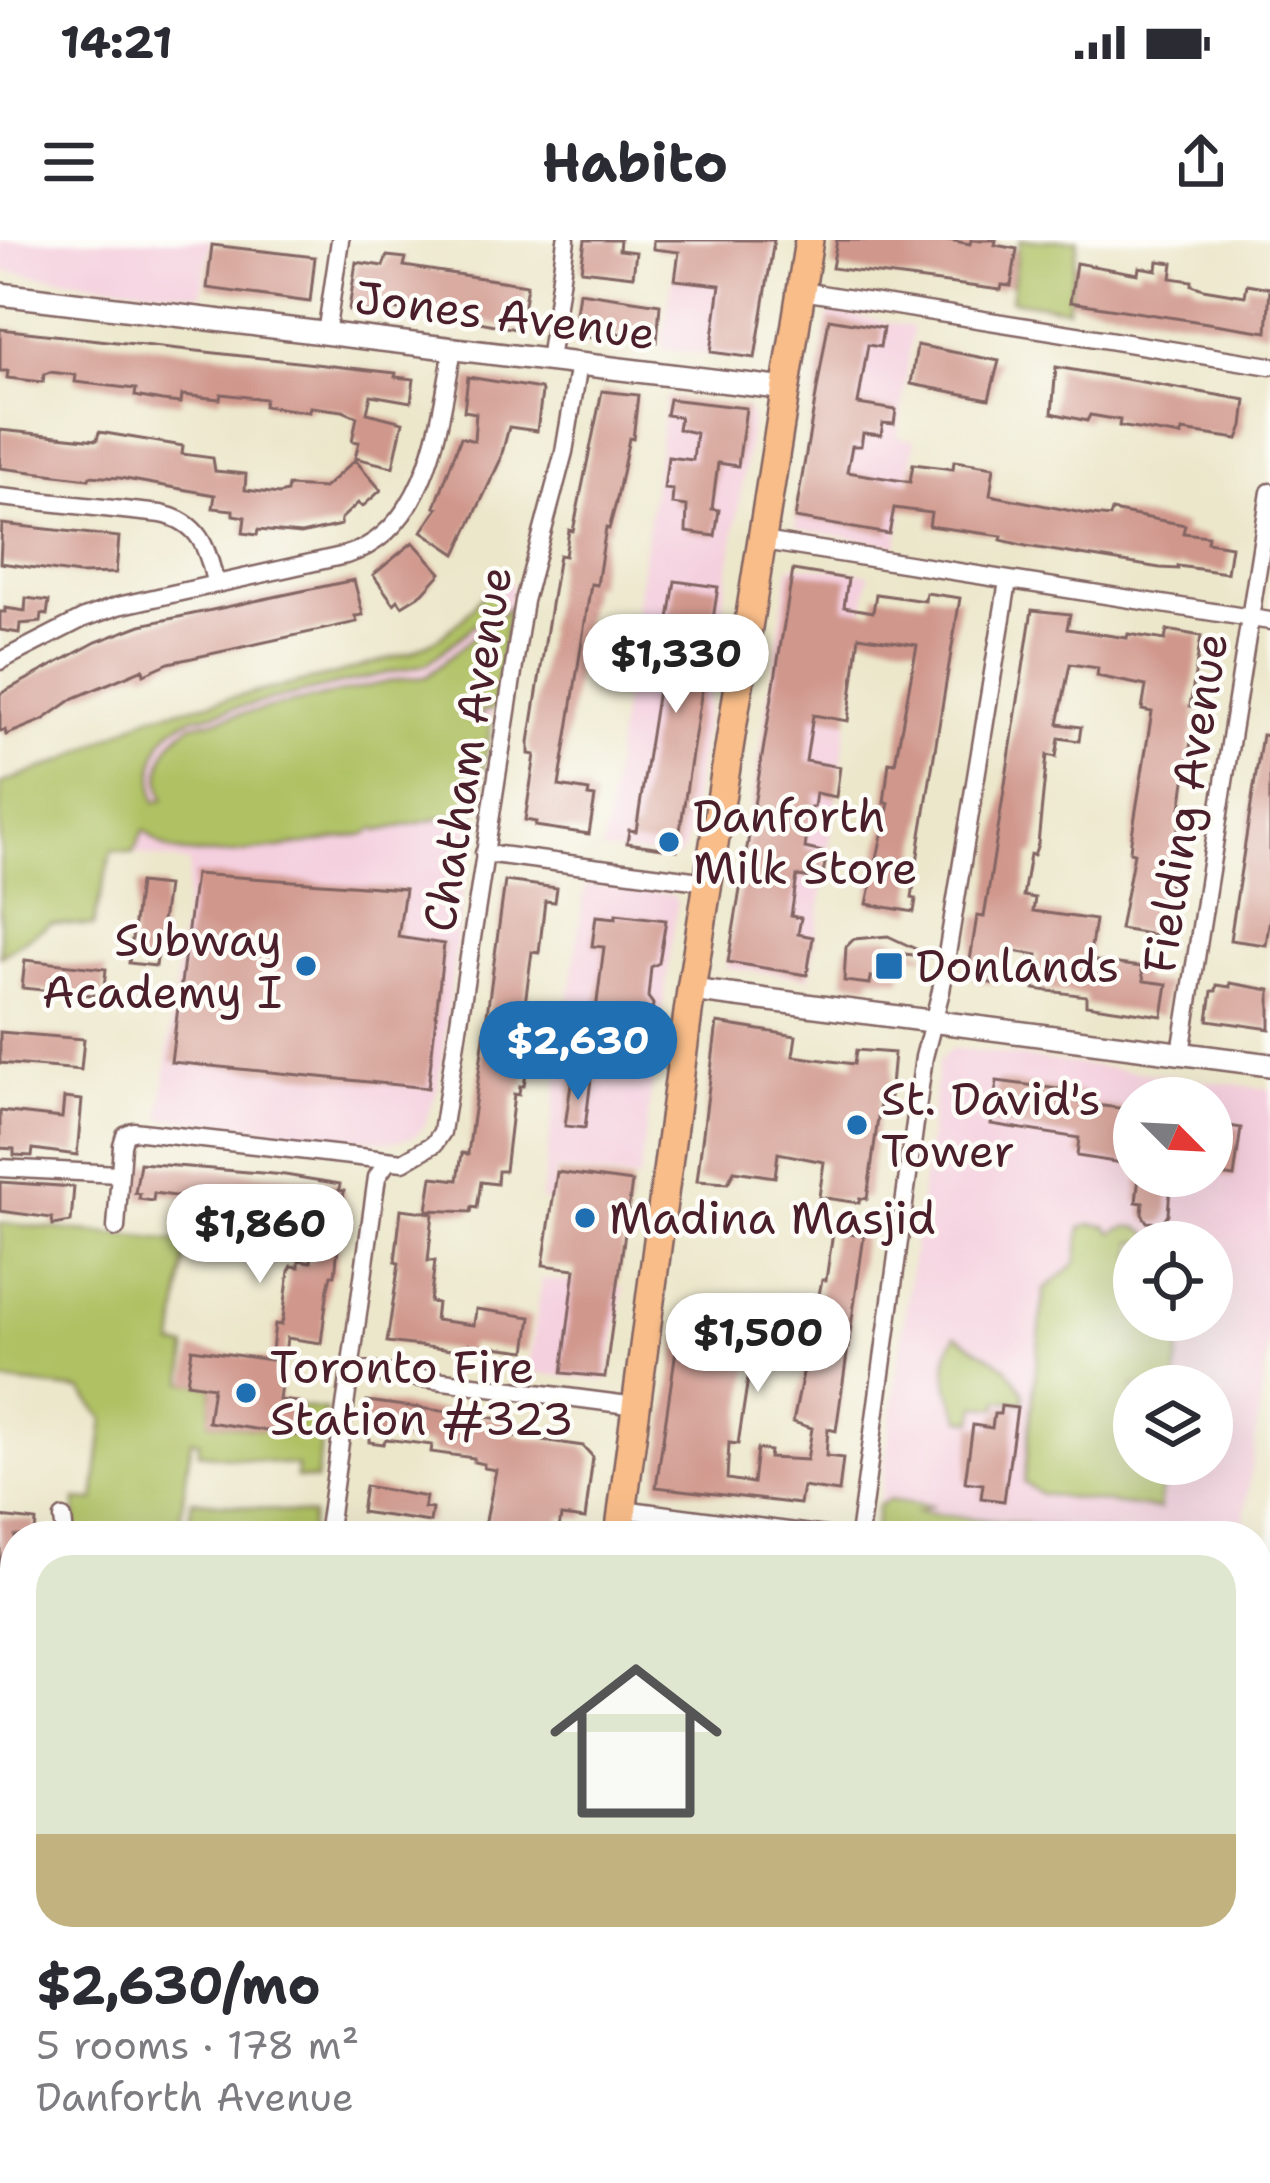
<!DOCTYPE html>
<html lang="en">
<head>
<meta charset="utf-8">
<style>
	body { margin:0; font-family:"Shantell Sans",sans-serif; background:#f2f2f3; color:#2b2b33; height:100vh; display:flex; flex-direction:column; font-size:45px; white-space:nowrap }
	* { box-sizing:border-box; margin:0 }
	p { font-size:39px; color:#7c7c81 }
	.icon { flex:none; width:66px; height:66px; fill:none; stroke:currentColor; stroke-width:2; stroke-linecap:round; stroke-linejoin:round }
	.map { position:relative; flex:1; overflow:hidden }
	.panel { position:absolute; left:0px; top:1281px; width:1272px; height:663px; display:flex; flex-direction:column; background:#fff; border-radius:48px 48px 0 0; box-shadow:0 12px 48px #0002 }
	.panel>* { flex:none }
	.needle { width:78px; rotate:114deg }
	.tools { position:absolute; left:1113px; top:837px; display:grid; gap:24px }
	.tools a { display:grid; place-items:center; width:120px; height:120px; border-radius:50%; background:#fff; box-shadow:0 12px 48px #0002; font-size:60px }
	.price { position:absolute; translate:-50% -102px; padding:0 27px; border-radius:42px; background:#fff; color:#222; font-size:39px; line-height:78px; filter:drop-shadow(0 3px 6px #0008) }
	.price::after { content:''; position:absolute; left:50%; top:72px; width:36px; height:27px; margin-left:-18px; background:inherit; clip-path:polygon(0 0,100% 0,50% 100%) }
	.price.current { background:#1f6fb2; color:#fff }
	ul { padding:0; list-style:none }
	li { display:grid; align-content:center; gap:24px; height:636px; padding:0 36px }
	li span { display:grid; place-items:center; height:372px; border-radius:36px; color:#555 }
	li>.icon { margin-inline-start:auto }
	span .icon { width:216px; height:216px; fill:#fffc; stroke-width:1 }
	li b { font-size:51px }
	.status { display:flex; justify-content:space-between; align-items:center; height:84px; padding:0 60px; background:#fff; direction:ltr }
	.status svg { height:33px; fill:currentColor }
	header { display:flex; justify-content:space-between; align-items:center; height:156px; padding:0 36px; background:#fff; font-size:54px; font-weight:700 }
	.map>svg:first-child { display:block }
	.built { fill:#f4cfde; fill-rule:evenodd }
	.green { fill:#afc164; stroke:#7c7048; stroke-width:3 }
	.building { fill:#d0978c }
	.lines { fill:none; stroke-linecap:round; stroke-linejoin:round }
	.minor-casing { stroke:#836563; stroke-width:21 }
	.tertiary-casing { stroke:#836563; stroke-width:26 }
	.primary-casing { stroke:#836563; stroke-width:32 }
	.minor { stroke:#fff; stroke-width:16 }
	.tertiary { stroke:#fff; stroke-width:21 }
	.primary { stroke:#f8bd89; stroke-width:27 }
	.poi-dot { fill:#1f6fb2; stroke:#fdfcf7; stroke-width:4.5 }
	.labels { text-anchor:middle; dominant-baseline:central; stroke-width:9; stroke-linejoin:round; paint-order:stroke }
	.street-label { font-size:45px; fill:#4a1f2b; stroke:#fdfcf7 }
	.poi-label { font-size:45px; fill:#4a1f2b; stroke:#fdfcf7; text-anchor:start }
</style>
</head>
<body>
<div class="status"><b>14:21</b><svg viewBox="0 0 49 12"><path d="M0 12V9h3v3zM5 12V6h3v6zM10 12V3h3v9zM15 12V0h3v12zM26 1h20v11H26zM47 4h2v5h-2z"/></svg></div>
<header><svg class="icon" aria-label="menu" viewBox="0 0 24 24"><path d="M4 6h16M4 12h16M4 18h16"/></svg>Habito<svg class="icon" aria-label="share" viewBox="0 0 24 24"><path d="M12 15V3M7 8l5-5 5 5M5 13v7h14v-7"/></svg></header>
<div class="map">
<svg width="1270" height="1943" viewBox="0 0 1270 1943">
	<rect width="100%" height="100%" fill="#fdfcf7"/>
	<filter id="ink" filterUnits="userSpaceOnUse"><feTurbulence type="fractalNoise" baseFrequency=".00833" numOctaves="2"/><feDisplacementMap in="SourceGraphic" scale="24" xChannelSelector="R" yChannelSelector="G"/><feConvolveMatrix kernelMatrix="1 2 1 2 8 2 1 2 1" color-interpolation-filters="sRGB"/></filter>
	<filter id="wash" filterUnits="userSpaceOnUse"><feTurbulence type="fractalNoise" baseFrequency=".004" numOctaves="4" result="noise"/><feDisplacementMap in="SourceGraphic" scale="48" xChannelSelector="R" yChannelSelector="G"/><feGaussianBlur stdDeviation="2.7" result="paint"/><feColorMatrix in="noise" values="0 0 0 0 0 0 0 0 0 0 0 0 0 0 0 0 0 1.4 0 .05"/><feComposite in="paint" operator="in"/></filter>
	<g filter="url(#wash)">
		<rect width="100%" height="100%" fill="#ece7cb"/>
		<path class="built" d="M0,0H210L201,55L0,31Z
			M679,0H776L758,116L739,119L661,109Z
			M834,72L913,87L898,197L915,200L897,306L795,288L828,74Z
			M666,157L747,168L752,182L685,609L678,617L602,611Z
			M795,325L869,334L810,738L726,728L789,328Z
			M497,340L513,344L465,635L438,848L424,886L415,896L392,902L160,878L190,623L133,613L154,562L150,476L329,436L412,412L439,398L460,381Z
			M585,644L669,654L675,657L677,665L639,940L556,930L550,962L541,960Z
			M952,808L1270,849V1092L1242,1296H875L939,821ZM1134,858H1212V936H1134ZM1134,1002H1212V1080H1134ZM1134,1146H1212V1224H1134Z
			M542,1039L624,1048L608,1138L602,1141L528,1132Z
			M1257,1369L1270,1371V1839L1257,1851Z"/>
		<path class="green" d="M1020,0H1078L1067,69L1011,60Z
			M497,340L498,366L427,424L193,478C153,492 150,525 155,562L164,559C154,528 164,503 191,485L402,439L426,437L509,367L493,469L482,472L480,476L491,483L477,571L378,591L376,588L366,594C320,601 216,622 175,611C161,607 154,599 144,590L133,613L112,610L93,686L51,683L0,716V544L63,521L150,476L329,436L412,412L439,398L460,381Z
			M0,983L187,1002L174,1105L187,1108L184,1142L213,1147L209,1182L294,1195L298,1166L326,1170L316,1240L296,1238L297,1226L198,1213L199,1201L191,1200L178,1296H74L76,1260L94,1261L104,1179L81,1150L0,1141Z
			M1089,984L1106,986L1112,993C1129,982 1145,985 1156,1002H1134V1080H1183L1175,1146H1134V1224H1165L1159,1269L1041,1254L1024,1243L1044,1050L1076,1023L1081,988Z
			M956,1095L1006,1127L1024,1152L1023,1163L999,1160L997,1168L977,1166L974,1181L961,1179C949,1153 937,1121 956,1095Z
			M192,1260L312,1275L309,1296H260L188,1287Z
			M888,1260L931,1266L917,1272L1127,1296H874L878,1266Z"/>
		<g id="blocks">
			<path class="building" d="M585,0H620L619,10L636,12L633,36L581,30Z
				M653,0H774L755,118L711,112L720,45L675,40L679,12L653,9Z
				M837,0H949L970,4L971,0H996L995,5L1017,9L1011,46L1002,45L1001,50L832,28Z
				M212,5L315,17L310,62L207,48Z
				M387,16L406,18L404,26L527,45L520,90L424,71L423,74L392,69L391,76L349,70L356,22L383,26Z
				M1158,21L1173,23L1171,38L1192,41V45L1203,49L1245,56L1247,44L1270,48L1267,92L1070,62L1076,23L1138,34L1139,27L1157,30Z
				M579,52L660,64L657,102L617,93L614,101L573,95Z
				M829,79L883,88L880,107L868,105L858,164L896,170L894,184L883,183L881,195L863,193L861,206H852L847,232L910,242L913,224L953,229L954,221L994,227L990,255L1092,275L1110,277L1112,271L1185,285L1183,293L1208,296L1207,302L1231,306L1227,333L1178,326V329L1160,328L1026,306L1001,300L1002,296L929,286L931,273L894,268L889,294L795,278Z
				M0,89L396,133L395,137L414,139L411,162L371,155L367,173L403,182L393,227L355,218L359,202L352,201L357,177L343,171L310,167L309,172L264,166L265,159L221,154L220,159L182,155L181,163L162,161L135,156L136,149L75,142L76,135L50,132L44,134L43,142L7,138L8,131H0Z
				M917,105L999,121L989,159L911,144Z
				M1056,127L1246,160L1243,186L1238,199L1182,191L1181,196L1119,186L1120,180L1090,175L1087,181L1052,173Z
				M468,137L541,149L542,152L537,191L509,187L500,221L456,314L422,291L438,268L435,267L461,197L474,201L476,173L464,171Z
				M602,151L638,155L633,199L629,198L616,263L609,289L606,288L597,345L591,344L559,546L589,551L588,556L595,557L589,594L535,586L536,582L525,580L535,515L529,514V502L559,315L565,316L569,290L573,291Z
				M669,159L746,168L738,226L718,223L712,269L719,270L715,296L686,292L687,266L672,264L673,250L664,249L668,217L693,220L696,193L678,189L680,177L666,175Z
				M0,190L97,200L99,192L183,206L182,214L213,218L215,231L246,234L245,250L279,254L287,252L288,246L324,248L355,220L381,250L362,267L358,263L341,279V285L301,294L258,290L257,295L243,293L245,277L233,275V270L213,268L215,255L120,238L90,236L89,239L0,228Z
				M2,284L119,297L116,333L79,334L0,323Z
				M413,302L441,333L423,353L402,366L398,360L394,364L373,335Z
				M793,330L848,339L844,367L873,372L876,354L925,361L926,353L960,358L920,601L912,658L916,659L914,672L867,664L889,563H884L889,522L895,523L917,405L859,396L848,481L813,475L806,521L840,527L836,557L816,553L814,567H811L805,608L827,613L822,639L797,636L791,676L801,678L798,694L813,697L807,735L728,722Z
				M354,340L363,375L355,376L357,382L169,423L144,434L143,429L74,458L43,480L6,495L5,490L0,491V454L96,402L141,385Z
				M675,341L718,347L677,610L627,603L629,590L636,591Z
				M26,358L49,361L47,375L42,374L41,382L20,384L19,393L0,390V372H5V368L25,371Z
				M1032,370L1070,374L1067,389L1127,398L1128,394L1165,400L1167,390L1201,396L1190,466L1196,467L1169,649L1165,674L1159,673L1155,695L1120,689L1134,613L1130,612L1131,601L1152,472L1142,470L1146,446L1097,436L1098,428L1070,424L1058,484L1081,487L1079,501L1059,498L1056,517L1047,515L1038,604L1034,615L1030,614L1023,656L1035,658L1033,671L1095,680L1089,720L1141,727L1144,741L1167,744L1162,776L1086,765V756L1034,749L1038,715L1007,710L1003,738L998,737L997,744L977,741L978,735L968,733L977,676L984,677L990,641Z
				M1262,495L1270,496V677L1266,705L1230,700Z
				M195,634L405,649L398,697L444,704L428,848L171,822Z
				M505,641L557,648L555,662L545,661L539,713L532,712L530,726L525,764L531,765L527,827L524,846H520L519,855L514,854L505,931H498L497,944L481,942L477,968L472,967L471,972L427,970L432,937L458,940L462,913L468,914Z
				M139,643L167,646L156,726L129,723Z
				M616,674L666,680L659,723L651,727L648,757L653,764L648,806L592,801L604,707L592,706L596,676L616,678Z
				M888,696L933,717L904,714L901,740L871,737L870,744L844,741L846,707L854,699Z
				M25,720L106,729L103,756L22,748Z
				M1230,743L1270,750V789L1208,780L1212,751H1216L1217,745L1230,747Z
				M717,783L796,796L793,816L854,824L856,810L894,813L890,857L881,856L867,959L860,958L859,963L819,957L824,922L778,913L775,937L734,931L728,943L697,941Z
				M0,792L84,799L81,830L0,823Z
				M572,837L591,839L585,888L565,886Z
				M997,841L1081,852L1080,863L1134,870V925L1077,916L1079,898L991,884Z
				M64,858L82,860L77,915L33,909L32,916L14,915V909L0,908V871L62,878Z
				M1212,883L1241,888L1234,937L1212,934Z
				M140,923L285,935L340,944L339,950L344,951L335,1035H331L328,1048L321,1103L287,1098L279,1160L299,1162L295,1195L208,1182L213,1147L187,1143L192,1109L271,1120L275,1084L281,1085L283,1079L289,1031L292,1026L299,1027V1020L311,1022L312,1016H316L320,980L295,978V967L270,964L268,973L232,967L231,970L194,966L195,959L154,953L153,961L139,959L140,954L135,953Z
				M557,932L632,942L605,1137L562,1133L575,1029L543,1025Z
				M1139,936H1171L1168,974L1162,983L1147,982L1142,974L1143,963L1136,962Z
				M0,942L74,947L71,982L53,985L52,978L0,971Z
				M401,969L433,973L428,1021H435L430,1062L437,1063L435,1080L474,1085L476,1069L531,1077L526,1111L469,1104L468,1112L387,1102L399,1023L395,1022Z
				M833,992L864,996L836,1191L828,1189L826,1216L843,1218L839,1252L803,1247L800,1264L656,1247L682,1069L757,1079L738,1204L729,1203L727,1239L753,1243L757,1209L770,1211L769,1218L807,1220L812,1188L793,1182L822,1040H826Z
				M367,1161L516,1181L514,1196L583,1206L593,1217L585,1279L561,1276L558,1296H483L496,1230L484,1228V1224L474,1222V1218L431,1212L432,1205L386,1199L383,1204L369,1202V1197L363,1196Z
				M1001,1166L1017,1168L1004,1261L981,1258L983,1244L965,1242L973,1185L992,1188L994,1174H1000Z
				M365,1246L426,1257L424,1268L432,1269L430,1282L361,1272Z
				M0,1277L36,1281L35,1296H15V1351L0,1349Z
				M0,1405L15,1407V1504L9,1553H0Z
				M236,1929H339L379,1935V1943H234Z
				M441,1929H494L493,1943H439Z
				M1051,1929H1135L1134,1943L1051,1939Z
				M1185,1929H1237L1235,1943H1183Z"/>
		</g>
	</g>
	<g filter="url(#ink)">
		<use href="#blocks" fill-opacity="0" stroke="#836563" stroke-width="3"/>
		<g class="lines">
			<g class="minor-casing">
				<path id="minor" d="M802,51L1270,126
					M326,94L340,0
					M549,121L566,0
					M0,257L161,274C199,282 207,306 215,342
					M763,301L1270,381
					M0,421L84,378L118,366L346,315C429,290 440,180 453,109
					M484,613L708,642
					M1181,813L1270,252
					M0,928L118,934
					M116,988L122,905L125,895L133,891L403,922L434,904L442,892L524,361L564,212L579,124
					M351,1129L636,1166
					M623,1269L826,1296
					M63,1278L65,1296
					M327,1296L377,937L388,921
					M859,1296L924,817L941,751L1008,341
					M1257,1353L1270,1354
					M131,1943L133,1929
					M771,1943L773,1929
					M1261,1943L1270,1893"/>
			</g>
			<g class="tertiary-casing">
				<path id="tertiary" d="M0,54L786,149
					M691,750L1270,825
					M0,1731L15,1733
					M1257,1886L1270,1888"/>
			</g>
			<g class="primary-casing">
				<path id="primary" d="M619,1296L691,750L809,0
					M533,1943L535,1929"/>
			</g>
			<use href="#minor" class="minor"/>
			<use href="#tertiary" class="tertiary"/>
			<use href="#primary" class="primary"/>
		</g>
	</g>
	<g class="poi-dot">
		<circle cx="669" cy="602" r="12"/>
		<circle cx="306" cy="726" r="12"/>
		<rect x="874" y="711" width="30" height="30" rx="6"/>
		<circle cx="857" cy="885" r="12"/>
		<circle cx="585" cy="978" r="12"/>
		<circle cx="246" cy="1153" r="12"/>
	</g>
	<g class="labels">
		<g class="street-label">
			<text transform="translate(505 75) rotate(7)">Jones Avenue</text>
			<text transform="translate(467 509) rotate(-81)">Chatham Avenue</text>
			<text transform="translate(1185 563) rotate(-81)">Fielding Avenue</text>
		</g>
		<g class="poi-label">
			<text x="693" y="576">Danforth<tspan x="693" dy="52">Milk Store</tspan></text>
			<text x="282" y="700" text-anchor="end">Subway<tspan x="282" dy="52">Academy I</tspan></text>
			<text x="916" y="726">Donlands</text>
			<text x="881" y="859">St. David's<tspan x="881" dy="52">Tower</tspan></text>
			<text x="609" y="978">Madina Masjid</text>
			<text x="270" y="1127">Toronto Fire<tspan x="270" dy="52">Station #323</tspan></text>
		</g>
	</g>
</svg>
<div class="tools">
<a><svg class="needle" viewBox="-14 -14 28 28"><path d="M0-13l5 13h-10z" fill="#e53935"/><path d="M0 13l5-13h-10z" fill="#7c7c81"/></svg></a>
<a><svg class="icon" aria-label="locate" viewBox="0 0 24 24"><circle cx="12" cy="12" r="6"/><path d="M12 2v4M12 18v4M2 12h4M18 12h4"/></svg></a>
<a><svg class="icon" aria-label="layers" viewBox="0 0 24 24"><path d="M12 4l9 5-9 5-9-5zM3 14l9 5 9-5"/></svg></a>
</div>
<b class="price" style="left:676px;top:476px">$1,330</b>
<b class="price current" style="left:578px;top:863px">$2,630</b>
<b class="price" style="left:260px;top:1046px">$1,860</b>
<b class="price" style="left:758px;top:1155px">$1,500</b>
<section class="panel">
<ul>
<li><span style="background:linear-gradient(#dfe7d0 75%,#c2b280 0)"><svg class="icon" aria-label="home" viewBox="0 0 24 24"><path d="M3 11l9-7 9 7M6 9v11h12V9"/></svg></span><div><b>$2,630/mo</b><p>5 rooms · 178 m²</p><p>Danforth Avenue</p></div></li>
</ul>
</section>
</div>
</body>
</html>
